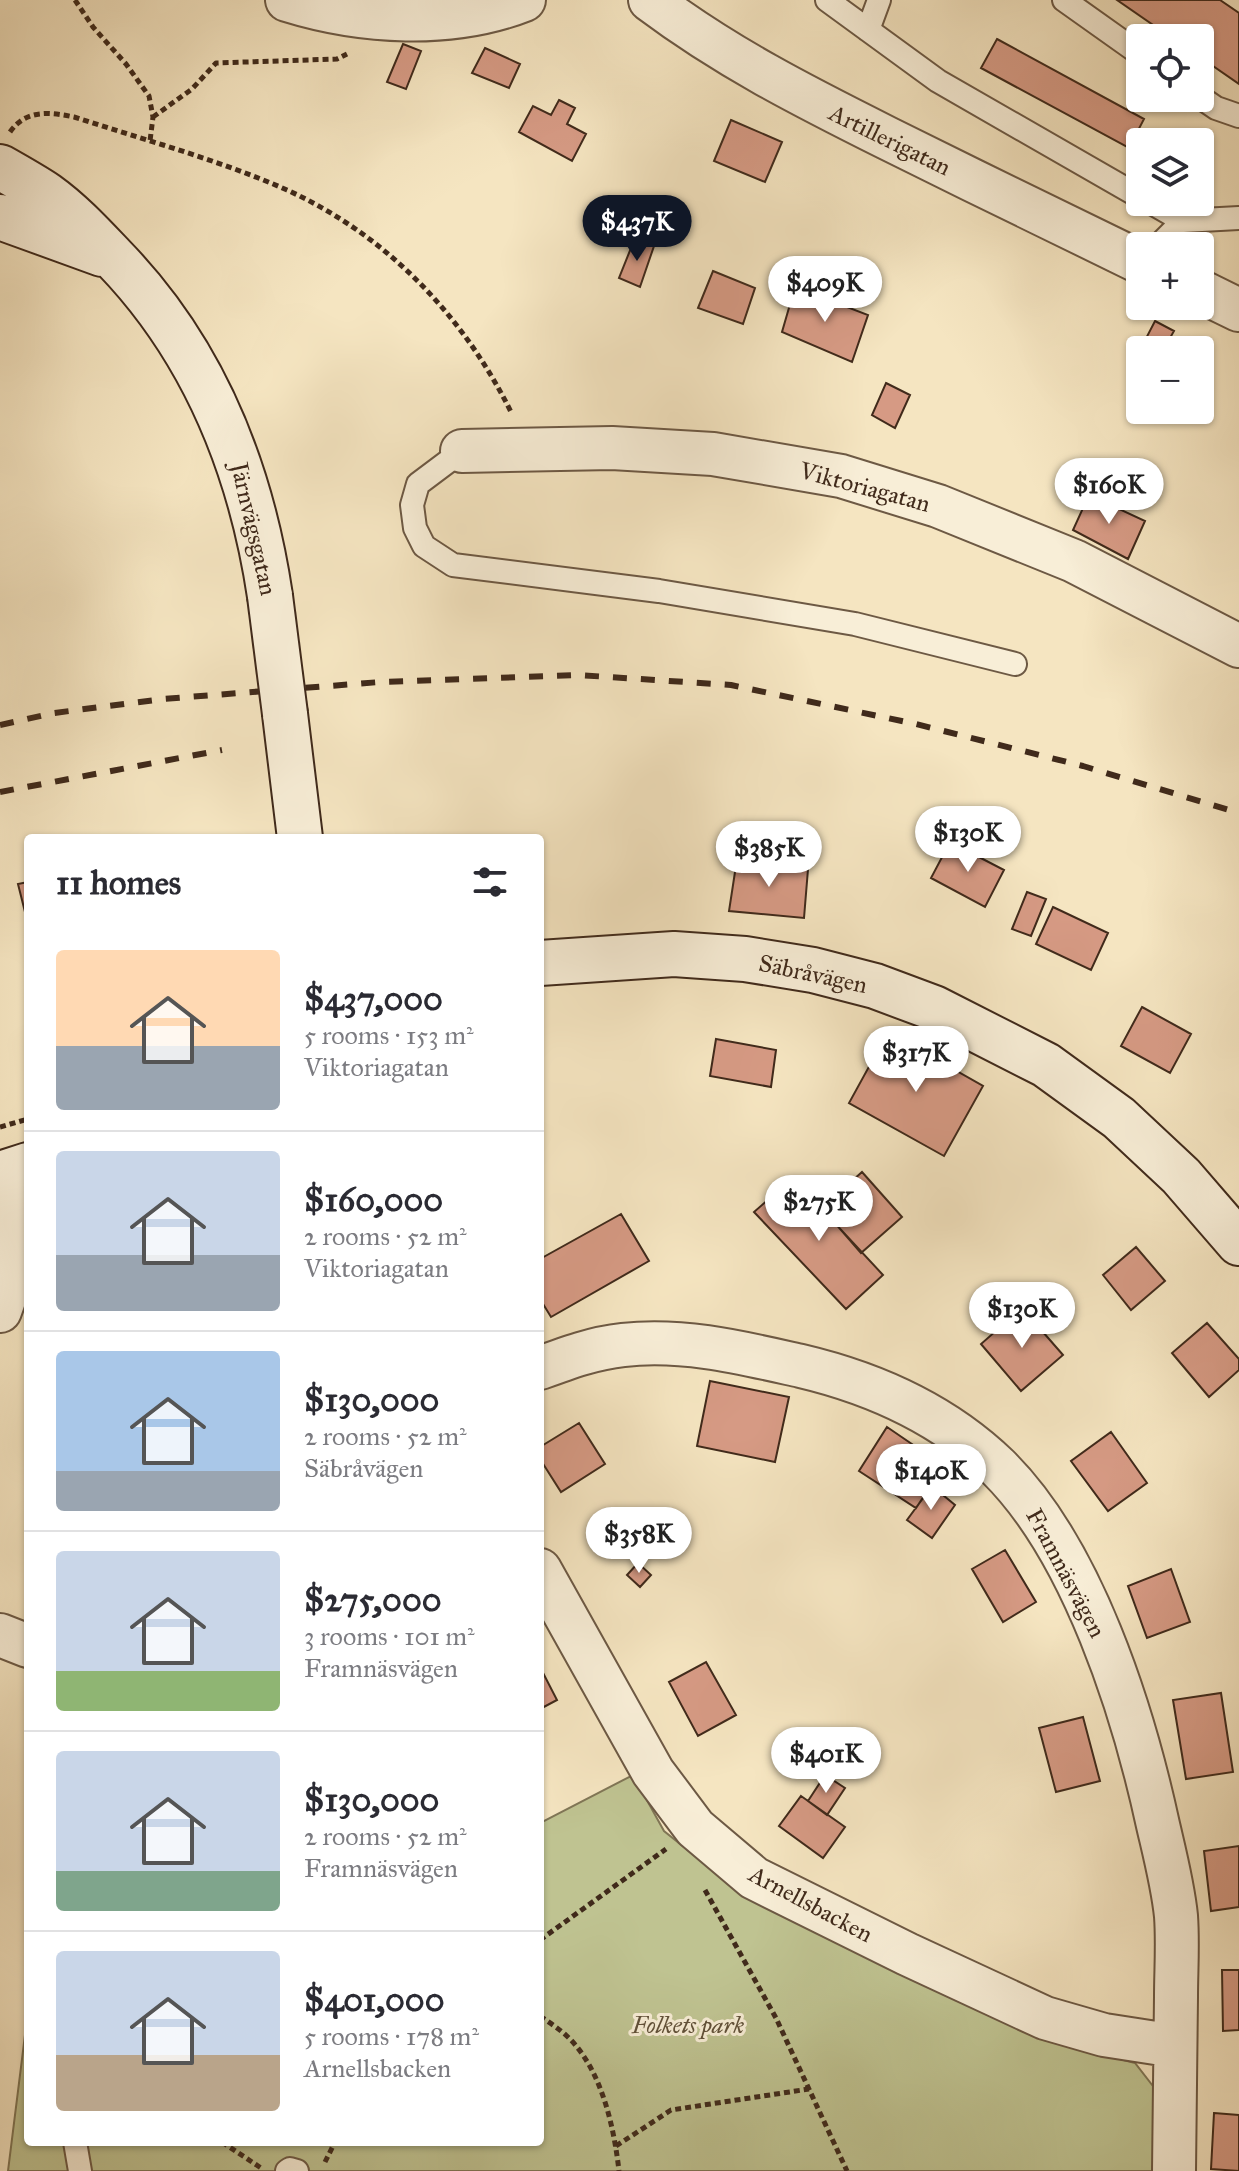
<!DOCTYPE html>
<html lang="en">
<head>
<meta charset="utf-8">
<style>
	body { margin:0; font-family:"IM FELL Great Primer",serif; background:#f7f7f7; color:#2b2b33; height:100vh; display:flex; flex-direction:column; font-size:30px; white-space:nowrap }
	* { box-sizing:border-box; margin:0 }
	p { font-size:26px; color:#7c7c81 }
	.icon { flex:none; width:44px; height:44px; fill:none; stroke:currentColor; stroke-width:2; stroke-linecap:round; stroke-linejoin:round }
	.map { position:relative; flex:1; overflow:hidden }
	.drawer { position:absolute; left:24px; top:834px; width:520px; height:1312px; display:flex; flex-direction:column; background:#fff; border-radius:8px; box-shadow:0 2px 6px #0004 }
	.drawer>* { flex:none }
	.buttons { position:absolute; left:1126px; top:24px; display:grid; gap:16px }
	.buttons a { display:grid; place-items:center; width:88px; height:88px; border-radius:8px; background:#fff; box-shadow:0 2px 6px #0004; font-size:40px }
	.price { position:absolute; translate:-50% -68px; padding:0 18px; border-radius:28px; background:#fff; color:#222; font-size:26px; line-height:52px; filter:drop-shadow(0 2px 4px #0008) }
	.price::after { content:''; position:absolute; left:50%; top:48px; width:24px; height:18px; margin-left:-12px; background:inherit; clip-path:polygon(0 0,100% 0,50% 100%) }
	.price.selected { background:#111827; color:#fff }
	ul { padding:0; list-style:none }
	li { display:flex; align-items:center; gap:24px; height:200px; padding:0 32px }
	li+li { border-top:2px solid #e1e1e2 }
	li span { display:grid; place-items:center; flex:none; width:224px; height:160px; border-radius:8px; color:#555 }
	li>.icon { margin-inline-start:auto }
	span .icon { width:96px; height:96px; fill:#fffc; stroke-width:1 }
	li b { font-size:34px }
	h2 { display:flex; justify-content:space-between; align-items:center; height:96px; padding:0 32px; font-size:34px }
	.map>svg:first-child { display:block }
	.green { fill:#bfc391; stroke:#807656; stroke-width:2 }
	.building { fill:#d69a84; stroke:#402a1b; stroke-width:2 }
	.lines { fill:none; stroke-linecap:round; stroke-linejoin:round }
	.service-casing { stroke:#6d5944; stroke-width:26 }
	.minor-casing { stroke:#6d5944; stroke-width:46 }
	.secondary-casing { stroke:#402a1b; stroke-width:48 }
	.path { stroke:#402a1b; stroke-width:5; stroke-dasharray:6 4; stroke-linecap:butt }
	.service { stroke:#f8eed7; stroke-width:22 }
	.minor { stroke:#f8eed7; stroke-width:42 }
	.secondary { stroke:#f8eed7; stroke-width:44 }
	.rail { stroke:#402a1b; stroke-width:6; stroke-dasharray:14 14; stroke-linecap:butt }
	.secondary-bridge-casing { stroke:#402a1b; stroke-width:48; stroke-linecap:butt }
	.secondary-bridge { stroke:#f8eed7; stroke-width:44 }
	.labels { text-anchor:middle; dominant-baseline:central; stroke-width:6; stroke-linejoin:round; paint-order:stroke }
	.street-label { font-size:24px; fill:#402a1b; stroke:#f8eed7 }
	.park-label { font-size:24px; font-style:italic; fill:#605038; stroke:#f8eed7 }
</style>
</head>
<body>
<div class="map">
<svg width="1239" height="2171" viewBox="0 0 1239 2171">
	<rect width="100%" height="100%" fill="#f5e5c1"/>
	<filter id="stains"><feTurbulence type="fractalNoise" baseFrequency=".0025" numOctaves="4"/><feColorMatrix values="0 0 0 0 .2 0 0 0 0 .09 0 0 0 0 .02 0 0 0 .5 -.17"/></filter>
	<radialGradient id="worn" r=".72"><stop offset=".6" stop-color="#630" stop-opacity="0"/><stop offset="1" stop-color="#630" stop-opacity=".3"/></radialGradient>
	<path class="green" d="M633,1775L664,1831L725,1880L1065,2045L1135,2063L1156,2090L1158,2171H8L28,2011V2142H540V1823Z"/>
	<path class="building" d="M1117,0H1220L1239,13V84L1200,57V38H1172Z
		M997,39L1144,119L1129,148L981,68Z
		M403,44L421,51L406,89L387,82Z
		M485,48L520,64L509,88L472,73Z
		M559,100L575,108L567,124L586,134L572,161L519,132L533,106L551,115Z
		M731,120L782,142L765,182L714,161Z
		M635,238L654,246L640,287L619,278Z
		M713,271L755,288L743,324L698,308Z
		M795,287L868,315L852,362L782,332Z
		M1155,321L1174,331L1166,345L1175,350L1141,348Z
		M886,383L910,395L895,428L872,415Z
		M1089,495L1145,521L1128,559L1073,530Z
		M950,842L1004,870L985,907L931,878Z
		M737,859L808,869L804,918L729,911Z
		M28,882V919L27,920L18,884Z
		M1027,892L1046,899L1031,936L1012,929Z
		M1053,907L1108,933L1091,970L1036,944Z
		M1142,1007L1191,1034L1170,1073L1121,1046Z
		M888,1032L983,1086L944,1156L849,1103Z
		M716,1039L776,1050L771,1087L710,1076Z
		M862,1172L902,1217L861,1253L822,1208Z
		M793,1178L883,1275L846,1309L754,1212Z
		M621,1214L649,1261L551,1317L540,1299V1259Z
		M1136,1247L1165,1281L1131,1310L1103,1275Z
		M1022,1308L1063,1355L1021,1391L981,1344Z
		M1207,1323L1239,1359V1370L1209,1397L1172,1353Z
		M710,1381L789,1397L775,1462L697,1446Z
		M579,1423L605,1464L561,1492L540,1459V1447Z
		M887,1427L944,1466L916,1508L859,1471Z
		M1111,1432L1147,1483L1108,1511L1071,1461Z
		M932,1486L955,1505L932,1538L907,1520Z
		M1005,1550L1036,1602L1003,1622L972,1569Z
		M638,1563L651,1575L640,1587L627,1575Z
		M1171,1569L1190,1622L1147,1638L1128,1586Z
		M706,1662L736,1715L698,1736L669,1682Z
		M540,1667L557,1700L540,1709Z
		M1221,1693L1233,1772L1186,1779L1173,1700Z
		M1083,1717L1100,1781L1056,1792L1039,1728Z
		M825,1775L845,1788L827,1815L808,1801Z
		M801,1796L845,1827L823,1858L779,1826Z
		M1239,1846V1907L1211,1911L1204,1851Z
		M1222,1970H1239V2030L1223,2031Z
		M1214,2113L1239,2115V2171L1211,2169Z"/>
	<g class="lines">
		<g class="service-casing">
			<path id="service" d="M827,0L938,81L1140,197
				M1064,0L1140,54
				M868,30L879,0
				M1200,97L1216,108L1239,116
				M1150,202L1183,221
				M1158,246L1183,221L1239,218
				M462,451L418,484L412,505L415,528L424,546L453,565L659,591L855,624L1015,664
				M75,2142L80,2171
				M287,2171L290,2169L297,2171"/>
		</g>
		<g class="minor-casing">
			<path id="minor" d="M287,0C361,23 451,29 524,0
				M650,0C726,57 803,96 887,138C971,180 1056,221 1140,262
				M1200,291L1239,310
				M462,451L612,448L713,454L841,476L938,506L1074,561L1239,646
				M0,1176L13,1227L14,1272L0,1311
				M540,1368C567,1358 594,1348 623,1345C683,1338 743,1353 801,1366C873,1383 944,1415 998,1467C1083,1551 1133,1710 1158,1825C1165,1855 1173,1886 1176,1916C1178,1943 1176,1971 1176,1997C1175,2055 1175,2113 1174,2171
				M540,1570L653,1772L695,1828L754,1878L907,1954L1045,2018L1104,2035L1175,2046
				M0,1635L28,1646"/>
		</g>
		<g class="secondary-casing">
			<path id="secondary" d="M0,167C16,176 32,185 47,195C72,213 93,236 114,258C204,351 251,469 270,596
				M0,217L102,254
				M285,714L300,838
				M540,963L674,954L745,959L813,970L875,986L934,1008L1046,1065L1119,1118L1181,1176L1239,1243
				M0,1174L28,1165"/>
		</g>
		<path class="path" d="M75,0L93,27L126,64L149,96L153,117L150,141
			M153,117L192,89L216,63L337,59L347,54
			M10,132C26,109 50,112 74,117C145,140 219,160 287,190C386,235 463,315 511,412
			M0,1127L28,1119
			M705,1890L776,2018L847,2171
			M540,1940L666,1849
			M540,2016C550,2023 561,2030 570,2039C602,2072 614,2127 619,2171
			M222,2142L261,2168
			M616,2146L671,2110L809,2089
			M325,2162L335,2142"/>
		<use href="#service" class="service"/>
		<use href="#minor" class="minor"/>
		<use href="#secondary" class="secondary"/>
		<path class="rail" d="M0,725L54,713L163,699L380,682L578,675L731,685L916,724L1083,766L1239,813
			M0,792L222,750"/>
		<g class="secondary-bridge-casing">
			<path id="secondary-bridge" d="M270,596L285,714"/>
		</g>
		<use href="#secondary-bridge" class="secondary-bridge"/>
	</g>
	<g class="labels">
		<g class="street-label">
			<text transform="translate(890 140) rotate(26)">Artillerigatan</text>
			<text transform="translate(865 487) rotate(15)">Viktoriagatan</text>
			<text transform="translate(254 529) rotate(77)">Järnvägsgatan</text>
			<text transform="translate(813 974) rotate(12)">Säbråvägen</text>
			<text transform="translate(1066 1573) rotate(62)">Framnäsvägen</text>
			<text transform="translate(811 1904) rotate(28)">Arnellsbacken</text>
		</g>
		<g class="park-label">
			<text x="688" y="2025">Folkets park</text>
		</g>
	</g>
	<rect width="100%" height="100%" filter="url(#stains)"/>
	<rect width="100%" height="100%" fill="url(#worn)"/>
</svg>
<div class="buttons">
<a><svg class="icon" aria-label="locate" viewBox="0 0 24 24"><circle cx="12" cy="12" r="6"/><path d="M12 2v4M12 18v4M2 12h4M18 12h4"/></svg></a>
<a><svg class="icon" aria-label="layers" viewBox="0 0 24 24"><path d="M12 4l9 5-9 5-9-5zM3 14l9 5 9-5"/></svg></a>
<a>+</a>
<a>−</a>
</div>
<b class="price selected" style="left:637px;top:263px">$437K</b>
<b class="price" style="left:825px;top:324px">$409K</b>
<b class="price" style="left:1109px;top:526px">$160K</b>
<b class="price" style="left:968px;top:874px">$130K</b>
<b class="price" style="left:769px;top:889px">$385K</b>
<b class="price" style="left:916px;top:1094px">$317K</b>
<b class="price" style="left:819px;top:1243px">$275K</b>
<b class="price" style="left:1022px;top:1350px">$130K</b>
<b class="price" style="left:931px;top:1512px">$140K</b>
<b class="price" style="left:639px;top:1575px">$358K</b>
<b class="price" style="left:826px;top:1795px">$401K</b>
<section class="drawer">
<h2>11 homes<svg class="icon" aria-label="filters" viewBox="0 0 24 24"><path d="M4 7h16M4 17h16"/><circle cx="9" cy="7" r="2"/><circle cx="15" cy="17" r="2"/></svg></h2>
<ul>
<li><span style="background:linear-gradient(#ffd9b3 60%,#9aa5b1 0)"><svg class="icon" aria-label="home" viewBox="0 0 24 24"><path d="M3 11l9-7 9 7M6 9v11h12V9"/></svg></span><div><b>$437,000</b><p>5 rooms · 153 m²</p><p>Viktoriagatan</p></div></li>
<li><span style="background:linear-gradient(#c9d6e8 65%,#9aa5b1 0)"><svg class="icon" aria-label="home" viewBox="0 0 24 24"><path d="M3 11l9-7 9 7M6 9v11h12V9"/></svg></span><div><b>$160,000</b><p>2 rooms · 52 m²</p><p>Viktoriagatan</p></div></li>
<li><span style="background:linear-gradient(#a9c7e8 75%,#9aa5b1 0)"><svg class="icon" aria-label="home" viewBox="0 0 24 24"><path d="M3 11l9-7 9 7M6 9v11h12V9"/></svg></span><div><b>$130,000</b><p>2 rooms · 52 m²</p><p>Säbråvägen</p></div></li>
<li><span style="background:linear-gradient(#c9d6e8 75%,#8fb573 0)"><svg class="icon" aria-label="home" viewBox="0 0 24 24"><path d="M3 11l9-7 9 7M6 9v11h12V9"/></svg></span><div><b>$275,000</b><p>3 rooms · 101 m²</p><p>Framnäsvägen</p></div></li>
<li><span style="background:linear-gradient(#c9d6e8 75%,#7fa58c 0)"><svg class="icon" aria-label="home" viewBox="0 0 24 24"><path d="M3 11l9-7 9 7M6 9v11h12V9"/></svg></span><div><b>$130,000</b><p>2 rooms · 52 m²</p><p>Framnäsvägen</p></div></li>
<li><span style="background:linear-gradient(#c9d6e8 65%,#b9a48a 0)"><svg class="icon" aria-label="home" viewBox="0 0 24 24"><path d="M3 11l9-7 9 7M6 9v11h12V9"/></svg></span><div><b>$401,000</b><p>5 rooms · 178 m²</p><p>Arnellsbacken</p></div></li>
</ul>
</section>
</div>
</body>
</html>
